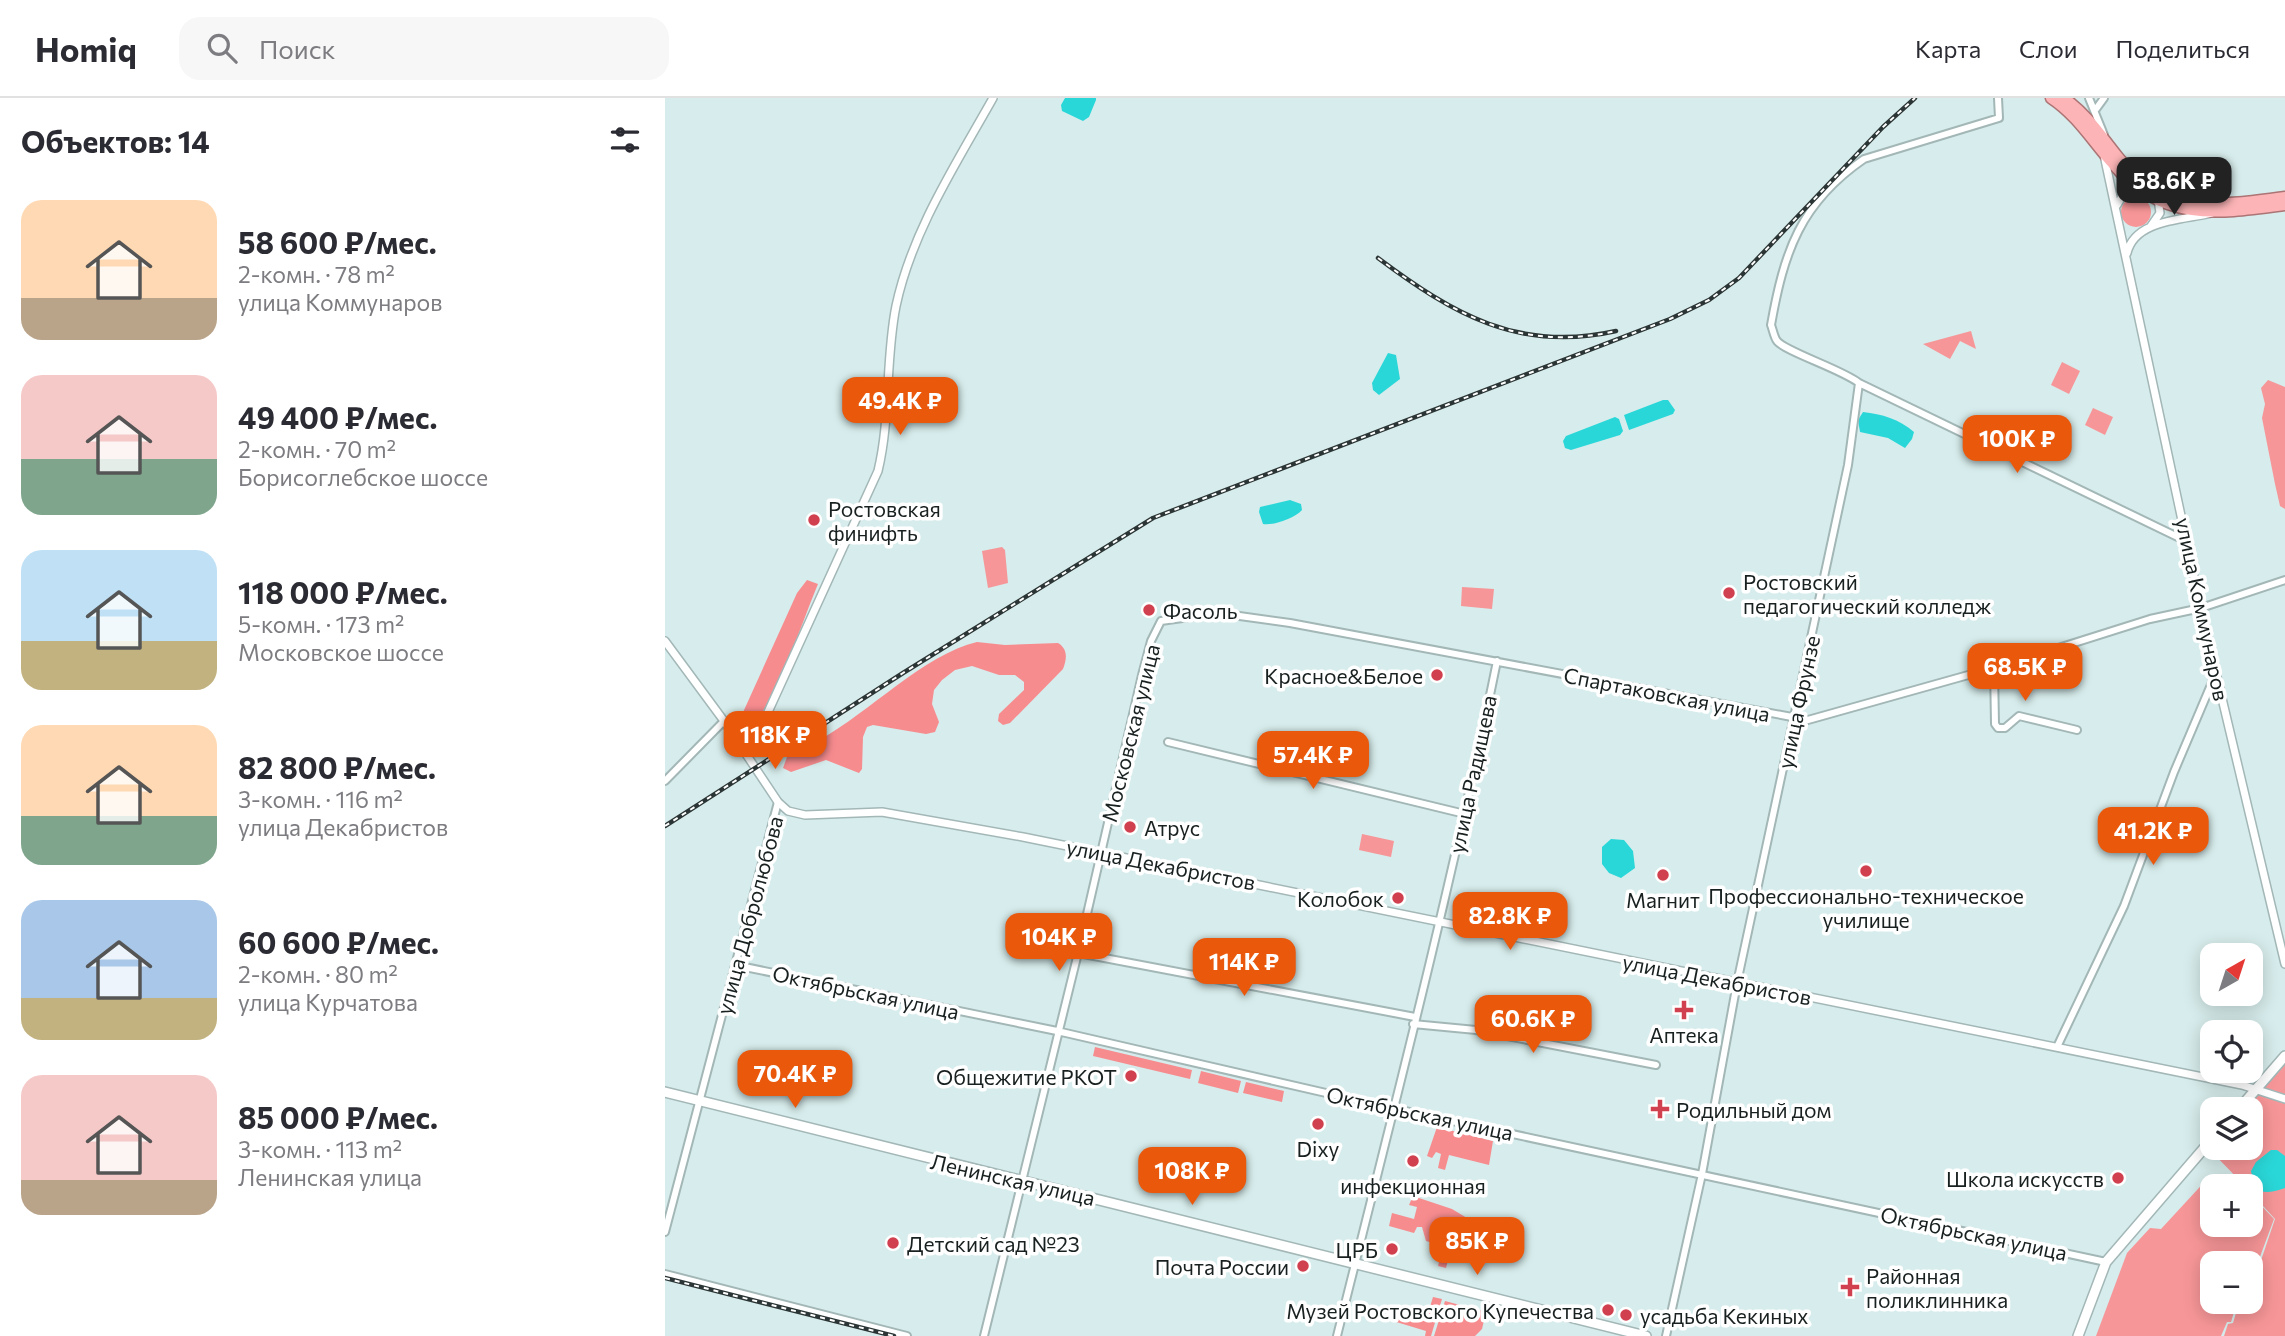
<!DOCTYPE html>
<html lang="ru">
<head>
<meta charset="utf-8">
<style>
	body { margin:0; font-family:Commissioner,sans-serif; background:#f7f7f7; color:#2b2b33; height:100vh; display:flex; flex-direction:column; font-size:26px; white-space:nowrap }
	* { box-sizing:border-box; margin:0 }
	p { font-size:23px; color:#7c7c81 }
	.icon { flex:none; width:38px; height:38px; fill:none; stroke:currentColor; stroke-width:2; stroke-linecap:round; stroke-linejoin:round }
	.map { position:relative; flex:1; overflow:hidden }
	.details { display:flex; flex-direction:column; background:#fff; width:665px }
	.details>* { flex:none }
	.needle { width:46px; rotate:39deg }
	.fabs { position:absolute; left:1535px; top:845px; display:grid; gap:14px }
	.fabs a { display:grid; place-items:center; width:63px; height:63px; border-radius:14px; background:#fff; box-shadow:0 4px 18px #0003; font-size:35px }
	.price { position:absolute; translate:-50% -60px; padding:0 16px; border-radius:14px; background:#ea580c; color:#fff; font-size:23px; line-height:46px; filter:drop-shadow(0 2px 4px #0008) }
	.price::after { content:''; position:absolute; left:50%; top:42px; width:21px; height:16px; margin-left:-10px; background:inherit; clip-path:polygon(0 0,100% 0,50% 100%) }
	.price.on { background:#222; color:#fff }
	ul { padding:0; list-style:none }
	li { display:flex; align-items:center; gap:21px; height:175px; padding:0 21px }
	li span { display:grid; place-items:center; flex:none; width:196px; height:140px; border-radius:21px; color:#555 }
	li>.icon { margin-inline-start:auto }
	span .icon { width:84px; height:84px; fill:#fffc; stroke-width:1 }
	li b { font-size:30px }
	h2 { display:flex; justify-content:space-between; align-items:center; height:84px; padding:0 21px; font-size:30px }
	header { display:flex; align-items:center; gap:42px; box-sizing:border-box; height:98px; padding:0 35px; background:#fff; border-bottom:2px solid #e1e1e2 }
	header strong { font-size:33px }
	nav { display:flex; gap:38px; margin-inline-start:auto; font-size:24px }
	.search { width:490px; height:63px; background:#f7f7f7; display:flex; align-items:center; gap:18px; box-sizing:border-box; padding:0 24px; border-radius:21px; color:#7c7c81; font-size:26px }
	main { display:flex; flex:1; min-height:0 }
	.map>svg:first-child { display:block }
	.green { fill:#f79698 }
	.forest { fill:#f78c8f }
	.water { fill:#2ad7d8 }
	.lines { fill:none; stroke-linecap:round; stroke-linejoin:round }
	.minor-casing { stroke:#a3b7b7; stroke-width:10 }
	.tertiary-casing { stroke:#a3b7b7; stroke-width:10 }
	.secondary-casing { stroke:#a3b7b7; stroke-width:12 }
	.trunk-casing { stroke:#ac7475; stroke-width:13 }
	.minor { stroke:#fff; stroke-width:6 }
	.tertiary { stroke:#fff; stroke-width:7 }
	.secondary { stroke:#fff; stroke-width:9 }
	.trunk { stroke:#fcb4b6; stroke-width:10 }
	.rail-casing { stroke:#2c3535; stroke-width:4.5 }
	.rail { stroke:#fff; stroke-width:2; stroke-dasharray:5; stroke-linecap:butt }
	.poi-dot { fill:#d0404f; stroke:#fff; stroke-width:2.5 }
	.labels { text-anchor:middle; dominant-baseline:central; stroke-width:7; stroke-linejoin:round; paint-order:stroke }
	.poi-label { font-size:21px; fill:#192020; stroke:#fff; text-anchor:start }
	.street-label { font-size:21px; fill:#192020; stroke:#fff }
</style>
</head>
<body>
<header>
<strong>Homiq</strong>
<div class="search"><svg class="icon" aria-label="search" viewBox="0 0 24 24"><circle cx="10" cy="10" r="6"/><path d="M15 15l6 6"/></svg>Поиск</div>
<nav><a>Карта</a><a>Слои</a><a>Поделиться</a></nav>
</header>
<main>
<section class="details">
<h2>Объектов: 14<svg class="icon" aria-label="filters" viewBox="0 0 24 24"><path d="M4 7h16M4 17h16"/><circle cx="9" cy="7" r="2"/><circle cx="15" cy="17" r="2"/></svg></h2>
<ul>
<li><span style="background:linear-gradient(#ffd9b3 70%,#b9a48a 0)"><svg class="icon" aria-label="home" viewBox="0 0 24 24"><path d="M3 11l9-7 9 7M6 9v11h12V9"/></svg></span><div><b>58 600 ₽/мес.</b><p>2-комн. · 78 m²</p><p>улица Коммунаров</p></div></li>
<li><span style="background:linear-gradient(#f6c9c9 60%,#7fa58c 0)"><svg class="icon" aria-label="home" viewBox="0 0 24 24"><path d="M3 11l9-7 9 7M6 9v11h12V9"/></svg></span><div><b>49 400 ₽/мес.</b><p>2-комн. · 70 m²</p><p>Борисоглебское шоссе</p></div></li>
<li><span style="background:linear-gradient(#bfe0f5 65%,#c2b280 0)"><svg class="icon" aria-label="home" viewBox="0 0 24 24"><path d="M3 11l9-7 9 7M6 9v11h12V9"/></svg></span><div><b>118 000 ₽/мес.</b><p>5-комн. · 173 m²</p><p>Московское шоссе</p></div></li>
<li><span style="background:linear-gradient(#ffd9b3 65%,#7fa58c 0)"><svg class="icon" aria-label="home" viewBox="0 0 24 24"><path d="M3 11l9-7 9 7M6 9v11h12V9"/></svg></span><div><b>82 800 ₽/мес.</b><p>3-комн. · 116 m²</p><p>улица Декабристов</p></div></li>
<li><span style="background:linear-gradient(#a9c7e8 70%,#c2b280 0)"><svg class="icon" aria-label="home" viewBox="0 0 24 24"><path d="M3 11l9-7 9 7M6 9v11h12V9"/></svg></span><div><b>60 600 ₽/мес.</b><p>2-комн. · 80 m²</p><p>улица Курчатова</p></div></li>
<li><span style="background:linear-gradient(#f6c9c9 75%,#b9a48a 0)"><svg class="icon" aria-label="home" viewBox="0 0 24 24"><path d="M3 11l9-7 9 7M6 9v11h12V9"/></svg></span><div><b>85 000 ₽/мес.</b><p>3-комн. · 113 m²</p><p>Ленинская улица</p></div></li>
</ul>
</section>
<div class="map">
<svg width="1620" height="1238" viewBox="0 0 1620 1238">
	<rect width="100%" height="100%" fill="#d7ecec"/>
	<path class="green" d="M1456 114a15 15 0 1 1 30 0a15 15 0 1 1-30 0Z
		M1306,233L1311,251L1295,243L1285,261L1258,246Z
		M1397,264L1415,273L1404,296L1386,287Z
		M1603,282L1620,289V411L1615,408L1610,386L1597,320L1600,306L1596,290Z
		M1428,310L1448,319L1440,337L1420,327Z
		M337,449L340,452L343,485L323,490L317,453Z
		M797,489L829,491L827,511L796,508Z
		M697,736L729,743L726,759L694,752Z
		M1620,959V1238H1559L1563,1226L1568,1225L1574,1205L1586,1204V1192L1610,1121L1586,1095V1088H1580L1543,1050L1547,1045V1050H1586V1012L1576,1011Z
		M1565,1076L1577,1088H1547V1127H1586V1097L1609,1121L1586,1183V1166H1547V1204H1572L1566,1224H1562L1556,1238H1431L1462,1155L1485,1130L1496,1131L1544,1079Z"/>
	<path class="forest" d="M142,482L153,486C135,529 115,595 86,630L75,621L132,495Z
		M312,544L340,547L393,545C403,551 402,561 398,571L345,625L338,627L333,623L334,616L359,592V584L350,577H334L307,568L290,572L277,582L269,592L267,606L274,624L270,634L261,636L208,627L202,629L198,639L197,671L194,675L161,662L126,674L118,670L122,659C133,652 144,647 156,641C203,615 260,556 312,544Z
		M430,949L527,972L525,981L428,958Z
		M536,973L576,983L573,995L533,985Z
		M581,984L619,993L617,1004L578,995Z
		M772,1029L828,1043L824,1067L784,1057L780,1072L773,1070L776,1056L771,1054L767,1060L762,1058Z
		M748,1098L787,1111L812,1126L799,1154L786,1151L781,1170L773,1168L778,1148L761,1143L757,1129H752L749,1135L724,1128L727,1115L749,1121L752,1109L744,1107Z
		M768,1199L777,1201L766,1238H760L761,1233L728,1223L731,1213L761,1222Z
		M780,1203L821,1214L817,1231L810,1238H769Z"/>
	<path class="water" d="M400,0H431V2L424,19L418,23L397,13L396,7Z
		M723,255L731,257L735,281L714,297L708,292L707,285Z
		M998,302H1003L1010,312L1008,316L964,332L959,317Z
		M1198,314C1217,316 1234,321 1249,334L1247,341L1240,350L1223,340L1195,334L1193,322Z
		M950,319L954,321L958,333L955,337L906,352L900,350L898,343L901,338Z
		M625,402L636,406L637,412C630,420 608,428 598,426L594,414L595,409Z
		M946,741L959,742L968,753L970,770L956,780L944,775L937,766V749Z
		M1606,1052H1612L1620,1058V1090C1599,1097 1590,1097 1586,1073L1591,1064Z"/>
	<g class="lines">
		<g class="minor-casing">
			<path id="minor" d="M1333,0L1334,20L1199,61C1135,105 1119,154 1106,227C1108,232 1109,239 1112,243C1121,254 1176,271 1194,285L1523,444
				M1424,0L1439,37
				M1431,11L1439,0
				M1329,570L1330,626L1333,630H1340L1354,618L1412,632
				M503,644L800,716
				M0,683L59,623
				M413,855L750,919
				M70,867L392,933L722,1009L1441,1164
				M748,926L811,932L991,967
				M1392,949L1459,808L1509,674L1551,575
				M0,1134L113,704
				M0,1176L242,1238
				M319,1238L413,855L477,577L486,543L496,523L553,515L625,525L1143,622L1346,565L1485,521L1536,510L1620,482
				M672,1238C728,1014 786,790 832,563
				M1001,1238L1037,1076L1072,885L1183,367L1194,285"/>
		</g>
		<g class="tertiary-casing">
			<path id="tertiary" d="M1439,57L1537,516L1620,866
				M1452,107L1459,95L1472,87
				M1486,128L1495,115L1493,101
				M1462,155C1470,121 1519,122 1547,115
				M0,543L59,623L113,704L123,713L140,717L217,714L358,739L1577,987L1620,1001
				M83,658L213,373C226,319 220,263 231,208C247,133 291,66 328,0"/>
		</g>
		<g class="secondary-casing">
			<path id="secondary" d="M0,994L981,1238
				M1573,1012L1620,958
				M1413,1238L1441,1164L1547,1041"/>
		</g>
		<g class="trunk-casing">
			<path id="trunk" d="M1386,0C1413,18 1427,43 1448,66C1497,125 1553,116 1620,107
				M1399,0C1422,16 1436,38 1453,59C1498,116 1556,108 1620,99"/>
		</g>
		<use href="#minor" class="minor"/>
		<use href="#tertiary" class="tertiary"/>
		<use href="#secondary" class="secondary"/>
		<use href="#trunk" class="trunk"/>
		<g class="rail-casing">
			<path id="rail" d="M713,160C788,216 854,255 951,233
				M0,728L238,575L488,420L1005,221L1044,202L1074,180L1218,29L1250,0
				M0,1180L229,1238"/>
		</g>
		<use href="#rail" class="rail"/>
	</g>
	<g class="poi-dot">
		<circle cx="149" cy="422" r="7"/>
		<circle cx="1064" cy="495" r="7"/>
		<circle cx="484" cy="512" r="7"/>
		<circle cx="772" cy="577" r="7"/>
		<circle cx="465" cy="729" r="7"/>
		<circle cx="1201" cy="773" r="7"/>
		<circle cx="998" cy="777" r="7"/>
		<circle cx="733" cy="800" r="7"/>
		<path d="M1015.5 901.5h7v7h7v7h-7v7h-7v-7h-7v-7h7z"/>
		<circle cx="466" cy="978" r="7"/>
		<path d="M991.5 1000.5h7v7h7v7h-7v7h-7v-7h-7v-7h7z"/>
		<circle cx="653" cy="1026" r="7"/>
		<circle cx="748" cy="1063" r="7"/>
		<circle cx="1453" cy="1080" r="7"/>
		<circle cx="228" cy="1145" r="7"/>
		<circle cx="727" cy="1151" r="7"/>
		<circle cx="638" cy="1168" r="7"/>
		<path d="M1181.5 1178.5h7v7h7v7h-7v7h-7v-7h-7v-7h7z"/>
		<circle cx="943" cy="1212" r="7"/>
		<circle cx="961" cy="1217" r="7"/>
	</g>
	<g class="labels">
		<g class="poi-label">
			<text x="163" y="410">Ростовская<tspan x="163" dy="24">финифть</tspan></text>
			<text x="1078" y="483">Ростовский<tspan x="1078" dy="24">педагогический колледж</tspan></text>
			<text x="498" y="512">Фасоль</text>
			<text x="758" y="577" text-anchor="end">Красное&amp;Белое</text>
			<text x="479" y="729">Атрус</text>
			<text x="1201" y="797" text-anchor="middle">Профессионально-техническое<tspan x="1201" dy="24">училище</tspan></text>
			<text x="719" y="800" text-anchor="end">Колобок</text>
			<text x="998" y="801" text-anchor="middle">Магнит</text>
			<text x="1019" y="936" text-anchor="middle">Аптека</text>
			<text x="452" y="978" text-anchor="end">Общежитие РКОТ</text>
			<text x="1011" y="1011">Родильный дом</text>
			<text x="653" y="1050" text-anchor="middle">Dixy</text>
			<text x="1439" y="1080" text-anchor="end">Школа искусств</text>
			<text x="748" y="1087" text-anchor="middle">инфекционная</text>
			<text x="242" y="1145">Детский сад №23</text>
			<text x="713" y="1151" text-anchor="end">ЦРБ</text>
			<text x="624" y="1168" text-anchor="end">Почта России</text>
			<text x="1201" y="1177">Районная<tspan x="1201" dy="24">поликлинника</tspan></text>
			<text x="929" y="1212" text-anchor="end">Музей Ростовского Купечества</text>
			<text x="975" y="1217">усадьба Кекиных</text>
		</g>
		<g class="street-label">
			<text transform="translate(1538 511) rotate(78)">улица Коммунаров</text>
			<text transform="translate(1002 596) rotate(11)">Спартаковская улица</text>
			<text transform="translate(1133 604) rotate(-78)">улица Фрунзе</text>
			<text transform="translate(465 635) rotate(-76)">Московская улица</text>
			<text transform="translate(807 676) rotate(-78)">улица Радищева</text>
			<text transform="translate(496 766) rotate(11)">улица Декабристов</text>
			<text transform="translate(84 817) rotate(-75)">улица Добролюбова</text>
			<text transform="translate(1052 881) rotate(11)">улица Декабристов</text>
			<text transform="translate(201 894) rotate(12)">Октябрьская улица</text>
			<text transform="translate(755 1015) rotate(12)">Октябрьская улица</text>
			<text transform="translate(348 1081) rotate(13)">Ленинская улица</text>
			<text transform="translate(1309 1135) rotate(12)">Октябрьская улица</text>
		</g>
	</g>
</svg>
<div class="fabs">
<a><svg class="needle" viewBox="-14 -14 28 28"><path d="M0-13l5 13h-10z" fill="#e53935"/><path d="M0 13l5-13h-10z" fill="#7c7c81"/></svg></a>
<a><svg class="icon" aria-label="locate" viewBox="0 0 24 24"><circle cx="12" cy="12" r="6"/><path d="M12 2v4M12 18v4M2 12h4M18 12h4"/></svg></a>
<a><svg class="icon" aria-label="layers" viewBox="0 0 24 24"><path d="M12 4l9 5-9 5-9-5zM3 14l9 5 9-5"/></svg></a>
<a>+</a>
<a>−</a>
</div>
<b class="price on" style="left:1509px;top:119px">58.6K ₽</b>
<b class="price" style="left:235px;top:339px">49.4K ₽</b>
<b class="price" style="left:1352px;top:377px">100K ₽</b>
<b class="price" style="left:1360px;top:605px">68.5K ₽</b>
<b class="price" style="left:110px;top:673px">118K ₽</b>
<b class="price" style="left:648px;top:693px">57.4K ₽</b>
<b class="price" style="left:1488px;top:769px">41.2K ₽</b>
<b class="price" style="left:845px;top:854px">82.8K ₽</b>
<b class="price" style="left:394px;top:875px">104K ₽</b>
<b class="price" style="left:579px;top:900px">114K ₽</b>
<b class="price" style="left:868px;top:957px">60.6K ₽</b>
<b class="price" style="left:130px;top:1012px">70.4K ₽</b>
<b class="price" style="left:527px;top:1109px">108K ₽</b>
<b class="price" style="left:812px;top:1179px">85K ₽</b>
</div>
</main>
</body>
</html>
